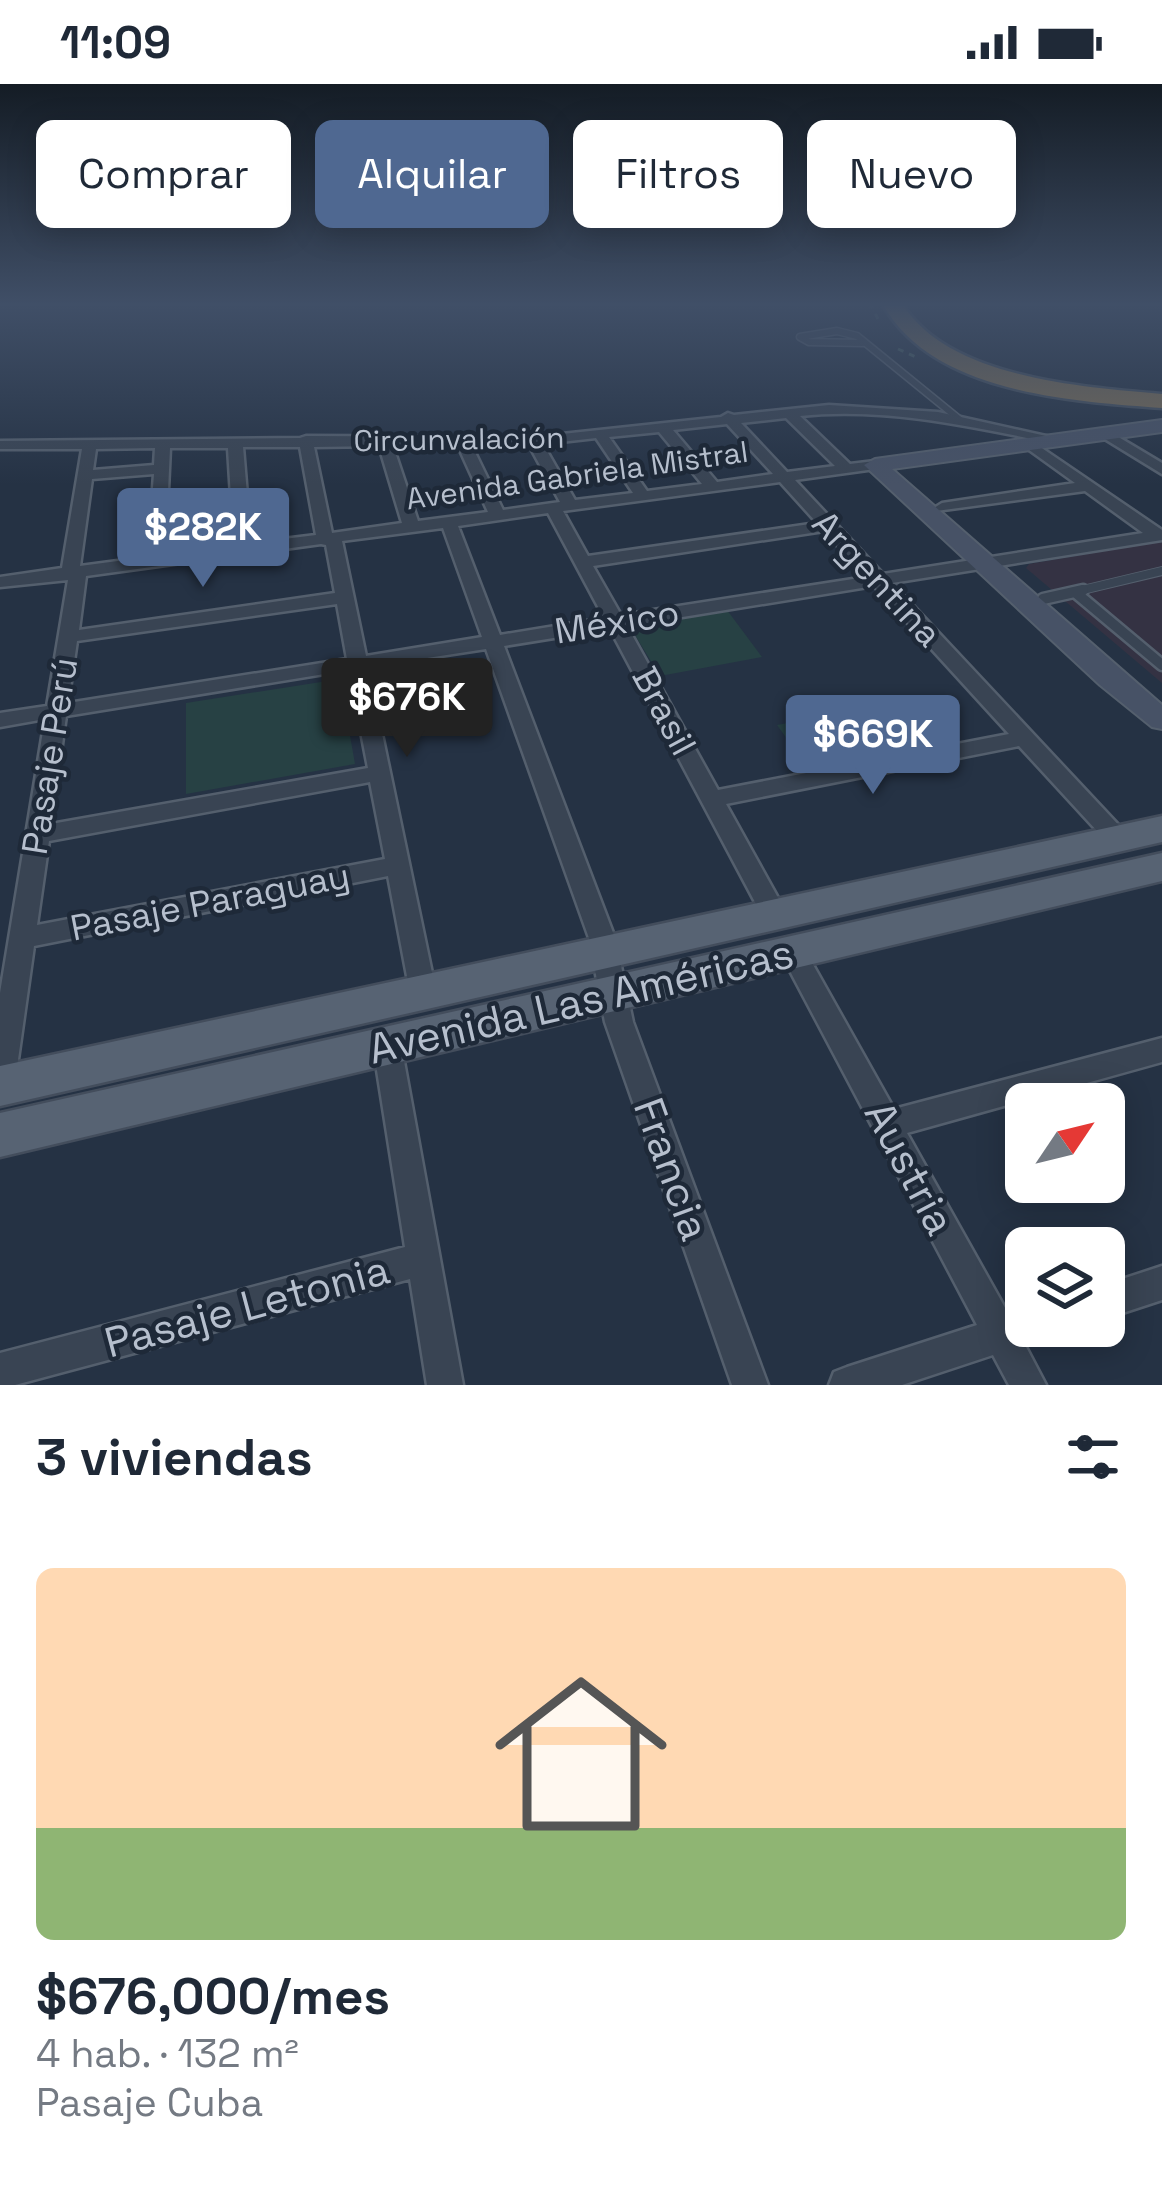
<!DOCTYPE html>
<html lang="es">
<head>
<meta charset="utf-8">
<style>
	body { margin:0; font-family:"Space Grotesk",sans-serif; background:#f6f6f7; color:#1f2937; height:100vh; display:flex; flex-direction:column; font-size:45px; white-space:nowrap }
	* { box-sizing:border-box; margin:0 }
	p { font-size:39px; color:#747a83 }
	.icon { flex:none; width:66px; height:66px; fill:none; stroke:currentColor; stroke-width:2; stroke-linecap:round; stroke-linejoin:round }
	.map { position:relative; height:1301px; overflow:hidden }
	.sheet { display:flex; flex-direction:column; background:#fff; flex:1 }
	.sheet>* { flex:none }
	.top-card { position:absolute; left:36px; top:36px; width:1092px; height:108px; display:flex; gap:24px }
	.needle { width:78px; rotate:55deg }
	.controls { position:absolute; left:1005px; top:999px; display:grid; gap:24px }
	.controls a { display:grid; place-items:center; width:120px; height:120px; border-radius:18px; background:#fff; box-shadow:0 6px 30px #0003; font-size:60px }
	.price { position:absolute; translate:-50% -102px; padding:0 27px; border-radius:12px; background:#4f6891; color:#fff; font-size:39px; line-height:78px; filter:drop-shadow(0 3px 6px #0008) }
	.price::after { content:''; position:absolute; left:50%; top:72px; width:36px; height:27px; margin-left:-18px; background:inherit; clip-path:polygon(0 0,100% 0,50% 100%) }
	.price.on { background:#222; color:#fff }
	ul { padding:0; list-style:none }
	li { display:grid; align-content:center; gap:24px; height:636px; padding:0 36px }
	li+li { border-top:3px solid #e0e1e3 }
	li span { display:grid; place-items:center; height:372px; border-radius:18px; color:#555 }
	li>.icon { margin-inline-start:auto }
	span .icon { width:216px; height:216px; fill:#fffc; stroke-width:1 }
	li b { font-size:51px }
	h2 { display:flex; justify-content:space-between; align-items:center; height:144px; padding:0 36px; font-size:51px }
	.chip { padding:0 42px; border-radius:18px; background:#fff; box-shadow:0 6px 30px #0003; font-size:42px; line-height:108px }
	.chip.on { background:#4f6891; color:#fff }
	.status { display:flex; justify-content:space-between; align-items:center; height:84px; padding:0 60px; background:#fff; direction:ltr }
	.status svg { height:33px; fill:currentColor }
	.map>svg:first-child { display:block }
	.medical { fill:#343243 }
	.green { fill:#274144 }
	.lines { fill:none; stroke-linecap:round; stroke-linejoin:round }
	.lane-far2-casing { stroke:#545f6d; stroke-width:9 }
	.lane-far1-casing { stroke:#545f6d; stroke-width:10 }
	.lane-casing { stroke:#545f6d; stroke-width:15 }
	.street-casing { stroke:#545f6d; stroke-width:5 }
	.secondary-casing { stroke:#545f6d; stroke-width:4 }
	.primary-casing { stroke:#434d5c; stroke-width:5 }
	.highway-casing { stroke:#444f5d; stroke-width:5 }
	.path { stroke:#455e61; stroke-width:3; stroke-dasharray:6 6; stroke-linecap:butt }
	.lane-far2 { stroke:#394453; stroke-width:6 }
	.lane-far1 { stroke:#394453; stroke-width:8 }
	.lane { stroke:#394453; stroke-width:10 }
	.street { fill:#394453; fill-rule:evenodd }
	.secondary { fill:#475266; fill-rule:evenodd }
	.primary { fill:#576373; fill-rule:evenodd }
	.highway { fill:#796c56; fill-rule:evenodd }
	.labels { text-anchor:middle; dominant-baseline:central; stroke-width:9; stroke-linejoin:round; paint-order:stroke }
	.far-street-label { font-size:30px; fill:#b6bfcd; stroke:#1e2938 }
	.street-label { font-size:36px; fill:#b6bfcd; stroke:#1e2938 }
	.near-street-label { font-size:42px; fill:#b6bfcd; stroke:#1e2938 }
</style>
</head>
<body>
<div class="status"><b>11:09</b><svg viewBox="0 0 49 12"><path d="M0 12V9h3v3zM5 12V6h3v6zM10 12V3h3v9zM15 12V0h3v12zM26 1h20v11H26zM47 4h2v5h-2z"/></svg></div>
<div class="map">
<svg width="1162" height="1301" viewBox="0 0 1162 1301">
	<rect width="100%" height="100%" fill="#253244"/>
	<path class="medical" d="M1162,457V599L1026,484L1029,480Z"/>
	<path class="green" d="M727,526L762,573L660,592L630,543Z
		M340,595L355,680L186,710V619Z
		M857,626L881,657L800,673L777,641Z"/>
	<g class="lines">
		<g class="lane-far2-casing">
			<path id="lane-far2" d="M863,259L809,258L800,253L837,247L857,252L959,335"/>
		</g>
		<g class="lane-far1-casing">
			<path id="lane-far1" d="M1070,509L1162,487"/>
		</g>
		<g class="lane-casing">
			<path id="lane" d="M1076,509L1162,581
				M1043,515L1083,506"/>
		</g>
		<g class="street-casing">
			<path id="street" d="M829,321L938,328L1064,356L1057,360C973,343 887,323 800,332L850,380L875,377L882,381L875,385L795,396L883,490L1143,449L1085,407L936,427L934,424L942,419L1075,399L1025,363V357L1030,356L1162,446V456L892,499L1126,749L1130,755L1126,761H1110L1019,662L726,720L787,830L783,837L774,840L765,837L610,545L504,562L615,854L633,938L768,1301H732L605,938L589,854L486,565L368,583L436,908L433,916L423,919L413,916L410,908L388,792L34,862L15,997L10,1006L0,1010V909L45,635L0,643V629L47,622L68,496L0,503V493L62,484L82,365H0V357L300,354L306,352L534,353L721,333L728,329L734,331ZM786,334L835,382L787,388L741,339ZM727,340L773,390L717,398L673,346ZM659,348L702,400L647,407L609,353ZM596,354L633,409L575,416L543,360ZM529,361L560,418L503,426L472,362ZM379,362L402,439L332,449L314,363ZM393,362H458L488,428L418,437ZM243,363H300L316,451L251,459ZM155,364L154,381L93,386L96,365ZM170,364H228L234,462L165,471ZM154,390L148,473L80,482L92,395ZM780,398L817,439L588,472L563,427ZM548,429L604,534L500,551L458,442ZM443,444L482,553L366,572L342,457ZM824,447L866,493L621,531L593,482ZM321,460L326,461L335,509L79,546L86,492ZM874,502L1009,650L718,706L627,542ZM337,520L347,575L68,619L77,557ZM349,586L368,684L51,740L66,632ZM370,698L385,775L37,841L49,757Z
				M1105,345L1162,379V390L1100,352V346Z
				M793,858L802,861L894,1025L1162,954V978L907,1049L1009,1231L1026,1226V1242H1046L1041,1254L1025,1261L1046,1301H1009L993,1271L902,1301H829L834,1288L847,1283L977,1241L780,868L784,861Z
				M387,949L397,952L401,961L463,1301H427L410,1195L15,1301H0V1269L405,1163L373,961L377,952Z
				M1162,1182V1216L1104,1235V1201Z"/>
		</g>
		<g class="secondary-casing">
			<path id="secondary" d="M1162,336V348L892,385L1162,621V645L1152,643L1100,601L864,381L875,375Z"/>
		</g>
		<g class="primary-casing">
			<path id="primary" d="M1162,732V758L0,1022V982Z
				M1162,769V797L0,1073V1029Z"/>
		</g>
		<g class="highway-casing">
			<path id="highway" d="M882,219H902C947,294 1082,303 1162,310V324C1070,317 931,309 882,219Z"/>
		</g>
		<path class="path" d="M870,219L878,235
			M898,265L916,273"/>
		<use href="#lane-far2" class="lane-far2"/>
		<use href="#lane-far1" class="lane-far1"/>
		<use href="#lane" class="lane"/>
		<use href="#street" class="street"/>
		<use href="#secondary" class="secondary"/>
		<use href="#primary" class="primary"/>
		<use href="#highway" class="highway"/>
	</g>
	<linearGradient id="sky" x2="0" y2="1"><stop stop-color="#141c25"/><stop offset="0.55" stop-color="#404f67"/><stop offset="1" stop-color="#404f67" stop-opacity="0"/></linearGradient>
	<rect width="1162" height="401" fill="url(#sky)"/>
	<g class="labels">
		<g class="far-street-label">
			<text transform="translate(459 355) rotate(-1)">Circunvalación</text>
			<text transform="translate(577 391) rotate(-8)">Avenida Gabriela Mistral</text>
		</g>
		<g class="street-label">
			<text transform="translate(877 495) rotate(47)">Argentina</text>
			<text transform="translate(617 538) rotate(-9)">México</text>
			<text transform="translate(664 627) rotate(62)">Brasil</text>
			<text transform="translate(50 672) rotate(-81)">Pasaje Perú</text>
			<text transform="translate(210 818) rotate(-11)">Pasaje Paraguay</text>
		</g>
		<g class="near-street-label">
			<text transform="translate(581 917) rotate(-13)">Avenida Las Américas</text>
			<text transform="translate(910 1084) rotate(62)">Austria</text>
			<text transform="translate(672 1085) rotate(70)">Francia</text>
			<text transform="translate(247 1222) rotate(-15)">Pasaje Letonia</text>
		</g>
	</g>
</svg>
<div class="controls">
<a><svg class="needle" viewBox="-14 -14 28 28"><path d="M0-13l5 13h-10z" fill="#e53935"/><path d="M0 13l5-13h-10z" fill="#747a83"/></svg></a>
<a><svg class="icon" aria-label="layers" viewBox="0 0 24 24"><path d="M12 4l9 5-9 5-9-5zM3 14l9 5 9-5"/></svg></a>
</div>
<b class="price" style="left:203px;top:506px">$282K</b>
<b class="price on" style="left:407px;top:676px">$676K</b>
<b class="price" style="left:873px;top:713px">$669K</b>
<div class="top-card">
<a class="chip">Comprar</a>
<a class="chip on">Alquilar</a>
<a class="chip">Filtros</a>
<a class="chip">Nuevo</a>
</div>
</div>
<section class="sheet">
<h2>3 viviendas<svg class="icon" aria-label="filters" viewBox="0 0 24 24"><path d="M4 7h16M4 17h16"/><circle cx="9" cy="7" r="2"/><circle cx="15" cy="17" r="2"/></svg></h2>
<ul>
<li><span style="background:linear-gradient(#ffd9b3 70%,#8fb573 0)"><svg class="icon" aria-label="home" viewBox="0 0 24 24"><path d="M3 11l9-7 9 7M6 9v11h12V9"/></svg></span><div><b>$676,000/mes</b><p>4 hab. · 132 m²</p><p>Pasaje Cuba</p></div></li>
</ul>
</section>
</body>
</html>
